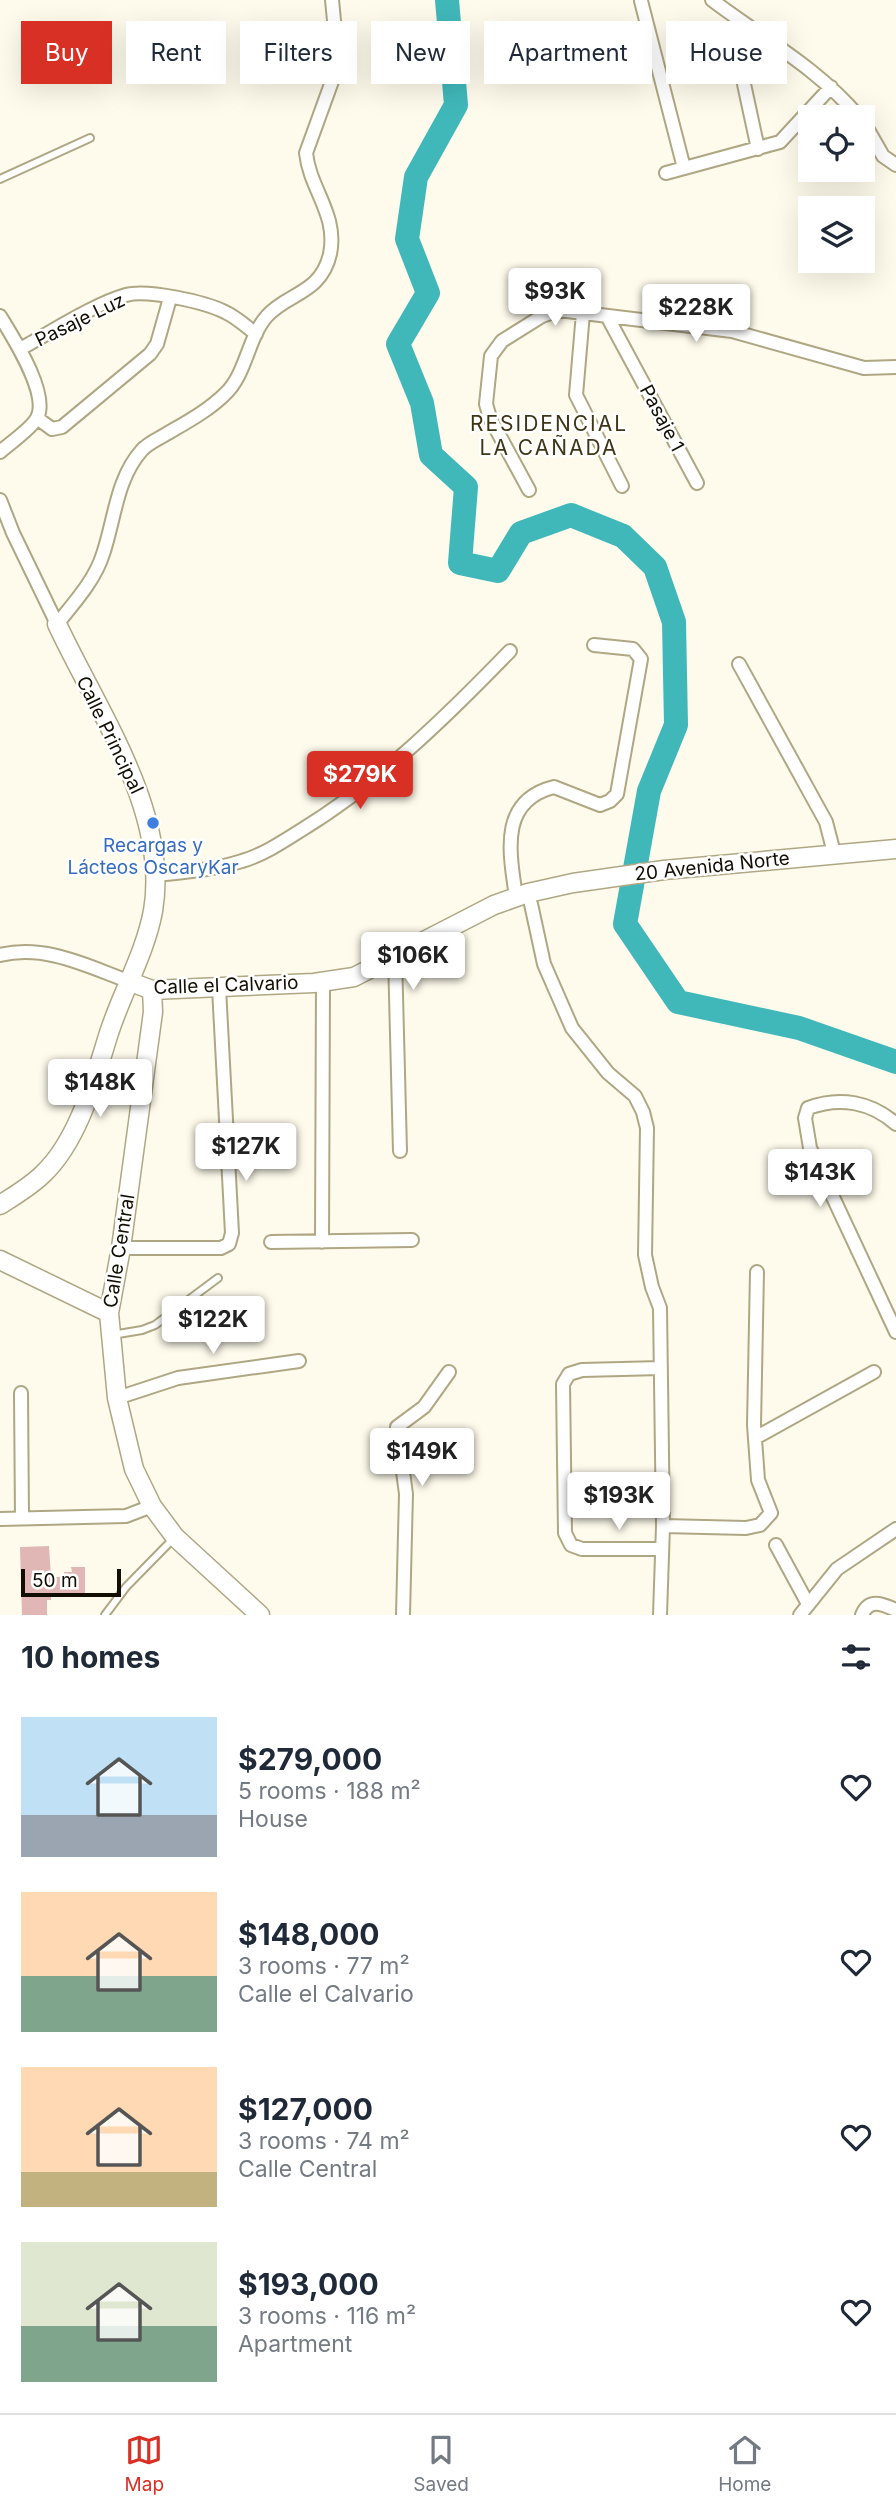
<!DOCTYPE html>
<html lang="en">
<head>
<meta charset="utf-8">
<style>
	body { margin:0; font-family:Inter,sans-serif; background:#f2f2f3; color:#1f2937; height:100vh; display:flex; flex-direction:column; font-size:26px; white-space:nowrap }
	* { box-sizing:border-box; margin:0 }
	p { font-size:23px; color:#747a83 }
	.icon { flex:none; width:38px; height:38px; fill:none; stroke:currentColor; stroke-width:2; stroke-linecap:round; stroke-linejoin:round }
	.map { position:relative; height:1615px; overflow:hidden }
	.details { display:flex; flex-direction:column; background:#fff; flex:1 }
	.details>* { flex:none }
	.banner { position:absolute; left:21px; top:21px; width:854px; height:63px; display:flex; gap:14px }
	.buttons { position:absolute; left:798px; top:105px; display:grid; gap:14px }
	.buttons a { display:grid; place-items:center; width:77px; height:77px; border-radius:0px; background:#fff; box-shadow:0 7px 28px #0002; font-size:35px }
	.scale { position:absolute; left:21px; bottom:18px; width:100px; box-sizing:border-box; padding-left:7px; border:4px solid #120e03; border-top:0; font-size:19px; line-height:24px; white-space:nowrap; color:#120e03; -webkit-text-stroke:5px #fff; paint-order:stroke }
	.price { position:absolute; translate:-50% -60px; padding:0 16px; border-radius:7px; background:#fff; color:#222; font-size:23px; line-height:46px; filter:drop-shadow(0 2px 4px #0008) }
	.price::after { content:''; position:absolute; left:50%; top:42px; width:21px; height:16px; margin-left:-10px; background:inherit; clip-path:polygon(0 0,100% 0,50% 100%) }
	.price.active { background:#d93025; color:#fff }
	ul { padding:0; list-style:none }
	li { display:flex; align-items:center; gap:21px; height:175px; padding:0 21px }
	li span { display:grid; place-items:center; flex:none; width:196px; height:140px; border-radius:0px; color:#555 }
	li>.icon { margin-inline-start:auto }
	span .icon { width:84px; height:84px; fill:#fffc; stroke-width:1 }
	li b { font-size:30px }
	h2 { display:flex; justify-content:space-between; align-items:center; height:84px; padding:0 21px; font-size:30px }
	.tag { padding:0 24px; border-radius:0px; background:#fff; box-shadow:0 7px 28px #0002; font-size:24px; line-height:63px }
	.tag.active { background:#d93025; color:#fff }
	.tab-bar { display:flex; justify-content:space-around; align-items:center; height:98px; border-top:2px solid #e0e1e3; background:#fff; font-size:19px; color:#747a83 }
	.tab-bar a { display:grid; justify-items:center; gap:4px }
	.tab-bar .active { color:#d93025 }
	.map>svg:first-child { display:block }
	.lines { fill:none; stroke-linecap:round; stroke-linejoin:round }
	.river { stroke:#40b8ba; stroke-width:24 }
	.building { fill:#e1b7b5 }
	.lane-casing { stroke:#afa784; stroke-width:10 }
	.street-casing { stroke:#afa784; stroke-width:16 }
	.secondary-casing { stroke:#afa784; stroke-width:21 }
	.lane { stroke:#fff; stroke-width:6 }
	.street { stroke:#fff; stroke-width:12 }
	.secondary { stroke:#fff; stroke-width:18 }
	.shop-dot { fill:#3f7fe0; stroke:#fff; stroke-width:2.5 }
	.labels { text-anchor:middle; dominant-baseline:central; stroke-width:5; stroke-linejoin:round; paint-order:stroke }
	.street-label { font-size:19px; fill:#120e03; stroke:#fff }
	.shop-label { font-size:19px; fill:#366cbe; stroke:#fff }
	.neighbourhood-label { font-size:21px; letter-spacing:2px; fill:#3d3515; stroke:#fff }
</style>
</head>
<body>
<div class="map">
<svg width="896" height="1615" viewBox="0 0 896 1615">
	<rect width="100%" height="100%" fill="#fefbec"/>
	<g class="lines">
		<path class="river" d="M447,0L456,105L416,177L407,239L428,293L398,344L422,403L431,455L466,487L460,563L498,571L521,533L571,515L623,536L655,567L674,622L676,725L649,791L625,924L678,1002L799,1028L896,1062"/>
	</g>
	<path class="building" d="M49,1546L51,1577H64V1572H72L71,1567H85V1593L51,1594V1600H47V1615H22L20,1547Z"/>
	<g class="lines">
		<g class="lane-casing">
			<path id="lane" d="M0,179L90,138
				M112,1335L142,1330L155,1325L218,1278
				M105,1615L126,1587L173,1539"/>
		</g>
		<g class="street-casing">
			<path id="street" d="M712,0C762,38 818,68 859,117
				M641,1L684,168
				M744,84L758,149
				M863,121L883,156L896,165
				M666,173L780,142L831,87
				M583,313L576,395L622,486
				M0,316C12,336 50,394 37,418C31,429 10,443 0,452
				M607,316L697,483
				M20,349C50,333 94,304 126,295C147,289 205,302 225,312C236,317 247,327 256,334
				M37,418L52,429L62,427L150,354L157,344L170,298
				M529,490L490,418L486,404L491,356L502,341L542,316L556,311H567L732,331L864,368L896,367
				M0,500L13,533L57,624C74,603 95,580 103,554C115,519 116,479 142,450C148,443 160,438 168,433C187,422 209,410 225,394C246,375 248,337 267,316C287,293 321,294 330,254C338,214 310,190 306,153L335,73L336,41L332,0
				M739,664L826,822L834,853
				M157,875C185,872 214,870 242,861C263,855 284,841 303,829C381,781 447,716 510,651
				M516,897C510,854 498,801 554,787L600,805L610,801L617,794L641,659L633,649L594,645
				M531,904L544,964L572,1028L608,1073L635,1096L643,1112L647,1128L645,1255L652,1287L660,1308L663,1526L660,1615
				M0,955C45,944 87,966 128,981
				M395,956L400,1151
				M896,1124C871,1102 840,1096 808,1108L805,1118L810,1148L896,1332
				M271,1242L412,1240
				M322,1242L323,982
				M121,1248H221L229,1244L232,1233L219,988
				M661,1368L582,1370L569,1374L563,1384L565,1533L571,1545L582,1549H662
				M21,1393L22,1518
				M117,1398L178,1378L299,1361
				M755,1438L874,1372
				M0,1519L126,1516L152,1506
				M663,1526L746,1528L760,1525L771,1513L758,1480L754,1425L757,1272
				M776,1545L808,1604
				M403,1615L406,1494L397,1427L424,1407L449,1372
				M800,1615L837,1569L896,1529
				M862,1615C869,1598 882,1604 896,1610"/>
		</g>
		<g class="secondary-casing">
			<path id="secondary" d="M128,981L152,990L314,983L354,977L494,905L528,893L573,883L664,870L896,849
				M152,990L153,1012L121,1248L109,1313L117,1398L134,1469L152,1506L175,1537L260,1615
				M0,1205C14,1196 31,1186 43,1174C78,1141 94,1081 108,1036C121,994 145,954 153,911C170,813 97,710 57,624
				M0,1260L109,1313"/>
		</g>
		<use href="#lane" class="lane"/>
		<use href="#street" class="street"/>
		<use href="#secondary" class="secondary"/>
	</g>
	<circle class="shop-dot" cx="153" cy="823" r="7"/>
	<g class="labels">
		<g class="street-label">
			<text transform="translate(80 320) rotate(-26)">Pasaje Luz</text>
			<text transform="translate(662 418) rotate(62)">Pasaje 1</text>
			<text transform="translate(110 735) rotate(64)">Calle Principal</text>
			<text transform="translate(712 866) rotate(-6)">20 Avenida Norte</text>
			<text transform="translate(226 985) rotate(-2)">Calle el Calvario</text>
			<text transform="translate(119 1251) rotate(-81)">Calle Central</text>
		</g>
		<g class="shop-label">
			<text x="153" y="845">Recargas y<tspan x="153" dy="22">Lácteos OscaryKar</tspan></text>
		</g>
		<g class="neighbourhood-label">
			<text x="549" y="423">RESIDENCIAL<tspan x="549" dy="24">LA CAÑADA</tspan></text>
		</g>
	</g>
</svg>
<div class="buttons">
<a><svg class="icon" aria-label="locate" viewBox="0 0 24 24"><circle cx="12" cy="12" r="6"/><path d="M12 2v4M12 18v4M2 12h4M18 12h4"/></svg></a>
<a><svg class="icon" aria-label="layers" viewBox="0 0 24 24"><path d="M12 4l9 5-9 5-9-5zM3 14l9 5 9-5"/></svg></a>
</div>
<div class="scale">50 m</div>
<b class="price" style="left:555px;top:328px">$93K</b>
<b class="price" style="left:696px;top:344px">$228K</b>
<b class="price active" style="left:360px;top:811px">$279K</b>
<b class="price" style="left:413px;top:992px">$106K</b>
<b class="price" style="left:100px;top:1119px">$148K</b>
<b class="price" style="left:246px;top:1183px">$127K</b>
<b class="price" style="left:820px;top:1209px">$143K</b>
<b class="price" style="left:213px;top:1356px">$122K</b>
<b class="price" style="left:422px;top:1488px">$149K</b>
<b class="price" style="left:619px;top:1532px">$193K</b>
<div class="banner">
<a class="tag active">Buy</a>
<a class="tag">Rent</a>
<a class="tag">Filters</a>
<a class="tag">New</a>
<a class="tag">Apartment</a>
<a class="tag">House</a>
</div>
</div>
<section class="details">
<h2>10 homes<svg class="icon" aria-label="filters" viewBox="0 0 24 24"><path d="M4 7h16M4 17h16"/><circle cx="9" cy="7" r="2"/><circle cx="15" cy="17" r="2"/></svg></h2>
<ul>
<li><span style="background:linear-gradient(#bfe0f5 70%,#9aa5b1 0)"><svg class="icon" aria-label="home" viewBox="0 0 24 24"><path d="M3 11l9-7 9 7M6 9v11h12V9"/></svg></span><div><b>$279,000</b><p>5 rooms · 188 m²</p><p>House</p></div><svg class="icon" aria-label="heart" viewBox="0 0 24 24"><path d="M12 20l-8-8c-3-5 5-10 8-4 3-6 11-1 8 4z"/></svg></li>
<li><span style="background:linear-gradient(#ffd9b3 60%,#7fa58c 0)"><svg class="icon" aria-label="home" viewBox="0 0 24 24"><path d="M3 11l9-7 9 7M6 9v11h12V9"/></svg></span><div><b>$148,000</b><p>3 rooms · 77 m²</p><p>Calle el Calvario</p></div><svg class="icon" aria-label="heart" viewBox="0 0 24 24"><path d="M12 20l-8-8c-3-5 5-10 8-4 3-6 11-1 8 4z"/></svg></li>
<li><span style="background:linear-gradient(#ffd9b3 75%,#c2b280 0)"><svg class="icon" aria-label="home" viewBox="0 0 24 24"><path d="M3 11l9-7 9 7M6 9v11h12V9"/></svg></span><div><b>$127,000</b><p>3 rooms · 74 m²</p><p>Calle Central</p></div><svg class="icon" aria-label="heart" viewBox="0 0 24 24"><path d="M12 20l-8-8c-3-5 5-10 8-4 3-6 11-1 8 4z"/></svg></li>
<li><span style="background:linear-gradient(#dfe7d0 60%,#7fa58c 0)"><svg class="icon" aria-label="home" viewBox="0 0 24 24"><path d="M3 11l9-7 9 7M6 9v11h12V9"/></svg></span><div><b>$193,000</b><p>3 rooms · 116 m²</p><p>Apartment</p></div><svg class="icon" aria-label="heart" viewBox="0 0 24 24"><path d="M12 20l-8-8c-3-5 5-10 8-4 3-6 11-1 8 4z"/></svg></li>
</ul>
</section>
<nav class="tab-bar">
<a class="active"><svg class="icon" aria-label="map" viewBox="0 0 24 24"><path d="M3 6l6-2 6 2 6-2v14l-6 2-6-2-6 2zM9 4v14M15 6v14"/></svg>Map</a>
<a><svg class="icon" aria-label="saved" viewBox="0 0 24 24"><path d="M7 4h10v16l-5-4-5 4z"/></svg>Saved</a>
<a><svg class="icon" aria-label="home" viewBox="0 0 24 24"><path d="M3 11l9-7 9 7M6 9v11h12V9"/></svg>Home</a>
</nav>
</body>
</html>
